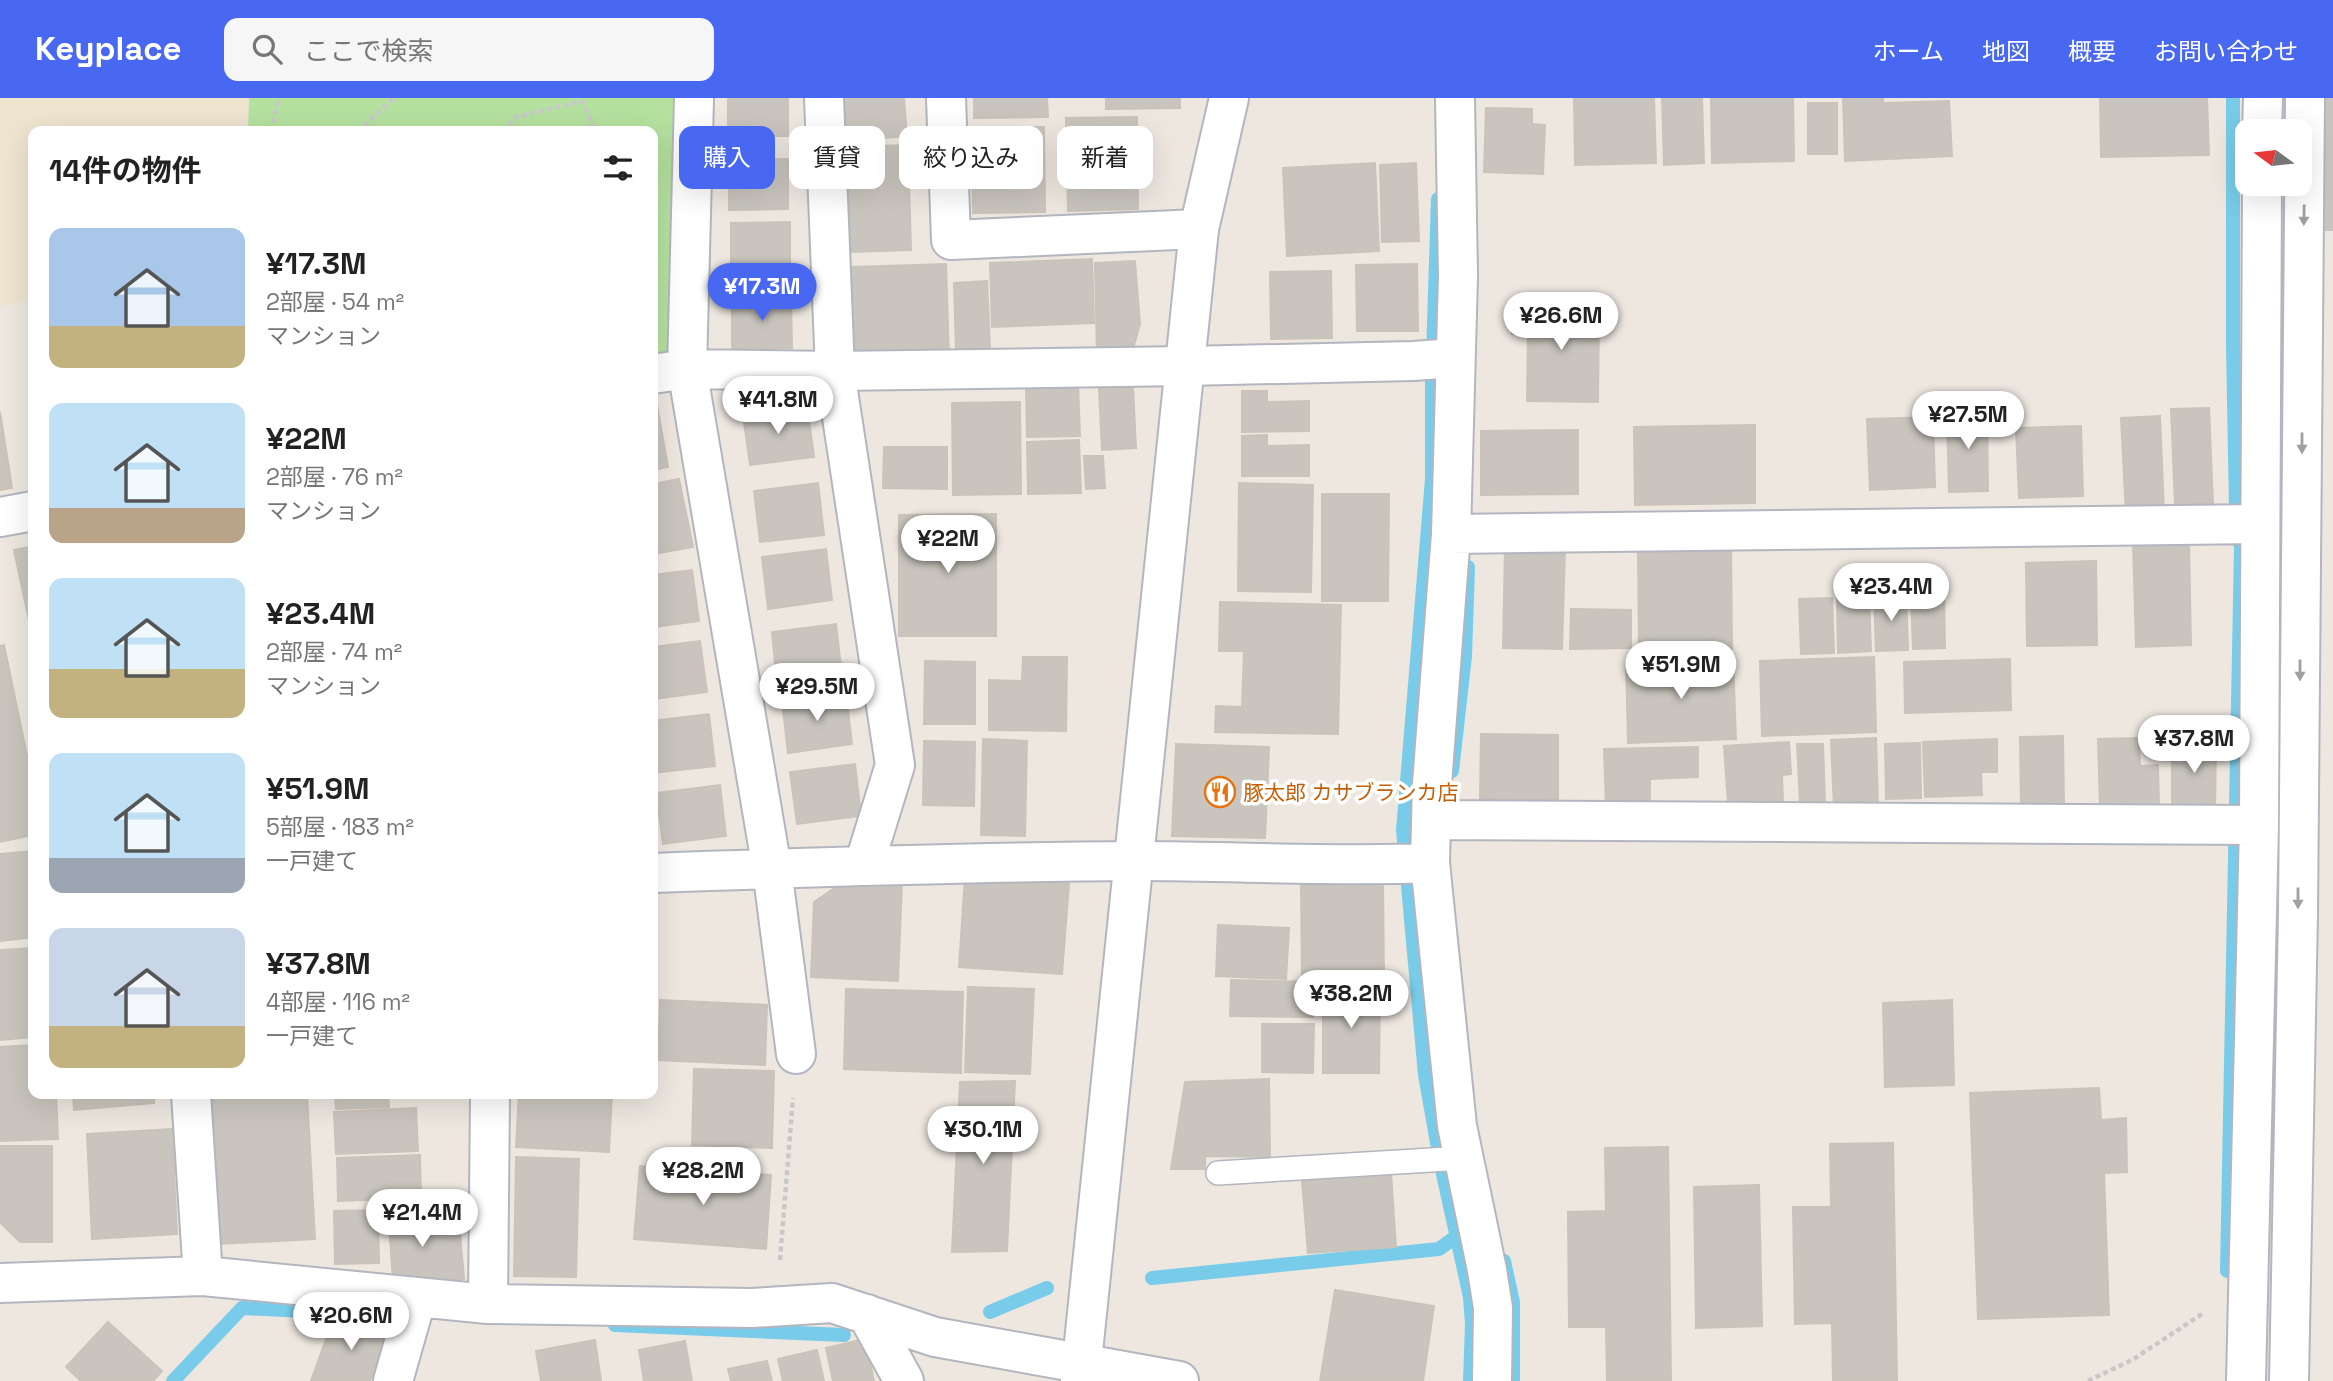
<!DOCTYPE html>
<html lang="ja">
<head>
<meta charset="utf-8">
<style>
	body { margin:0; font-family:"Space Grotesk","Noto Sans JP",sans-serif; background:#f6f6f6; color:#222; height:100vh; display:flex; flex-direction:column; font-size:26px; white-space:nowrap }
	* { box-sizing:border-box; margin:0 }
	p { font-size:23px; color:#767676 }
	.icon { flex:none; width:38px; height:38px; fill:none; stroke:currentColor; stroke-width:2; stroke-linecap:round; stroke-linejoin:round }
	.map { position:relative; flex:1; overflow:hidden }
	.sheet { position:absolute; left:28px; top:28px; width:630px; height:973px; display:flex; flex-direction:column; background:#fff; border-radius:14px; box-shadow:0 7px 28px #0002 }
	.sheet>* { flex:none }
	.top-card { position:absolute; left:679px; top:28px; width:665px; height:63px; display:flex; gap:14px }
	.needle { width:46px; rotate:285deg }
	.buttons { position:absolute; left:2235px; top:21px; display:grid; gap:14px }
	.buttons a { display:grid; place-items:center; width:77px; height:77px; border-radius:14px; background:#fff; box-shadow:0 7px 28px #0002; font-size:35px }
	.price { position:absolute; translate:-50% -60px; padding:0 16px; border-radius:24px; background:#fff; color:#222; font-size:23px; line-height:46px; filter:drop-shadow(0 2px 4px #0008) }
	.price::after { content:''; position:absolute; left:50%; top:42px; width:21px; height:16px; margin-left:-10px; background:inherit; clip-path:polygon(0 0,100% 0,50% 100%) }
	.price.current { background:#4868f2; color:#fff }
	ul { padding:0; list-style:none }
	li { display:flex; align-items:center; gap:21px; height:175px; padding:0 21px }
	li span { display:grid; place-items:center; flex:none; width:196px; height:140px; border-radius:14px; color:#555 }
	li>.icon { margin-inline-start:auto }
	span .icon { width:84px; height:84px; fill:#fffc; stroke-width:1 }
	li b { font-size:30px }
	h2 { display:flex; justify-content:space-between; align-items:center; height:84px; padding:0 21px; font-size:30px }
	.tag { padding:0 24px; border-radius:14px; background:#fff; box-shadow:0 7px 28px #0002; font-size:24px; line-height:63px }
	.tag.current { background:#4868f2; color:#fff }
	header { display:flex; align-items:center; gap:42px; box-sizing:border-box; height:98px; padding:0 35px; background:#4868f2; color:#fff }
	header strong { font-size:33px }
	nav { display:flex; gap:38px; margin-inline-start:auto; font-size:24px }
	.search { width:490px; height:63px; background:#f6f6f6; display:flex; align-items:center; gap:18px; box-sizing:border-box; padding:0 24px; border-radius:14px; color:#767676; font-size:26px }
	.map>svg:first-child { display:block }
	.education { fill:#eee4d0 }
	.green { fill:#b5e19f }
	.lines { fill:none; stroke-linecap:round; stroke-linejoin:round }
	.stream { stroke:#78cce9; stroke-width:14 }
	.building { fill:#c9c5be; stroke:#c9c3b9; stroke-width:2 }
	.lane-casing { stroke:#b3b6bf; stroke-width:26 }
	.street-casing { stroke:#b3b6bf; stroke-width:42 }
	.secondary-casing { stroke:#b3b6bf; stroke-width:42 }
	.path { stroke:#c8c8c8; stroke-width:4.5; stroke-dasharray:5 3.5; stroke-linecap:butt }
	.lane { stroke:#fff; stroke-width:23 }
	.street { stroke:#fff; stroke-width:38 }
	.secondary { stroke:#fff; stroke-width:38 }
	.oneway { fill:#a0a0a0 }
	.labels { text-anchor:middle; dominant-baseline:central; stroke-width:7; stroke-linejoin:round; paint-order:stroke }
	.food-label { font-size:21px; fill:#c56008; stroke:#fff; text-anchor:start }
</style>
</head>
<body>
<header>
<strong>Keyplace</strong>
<div class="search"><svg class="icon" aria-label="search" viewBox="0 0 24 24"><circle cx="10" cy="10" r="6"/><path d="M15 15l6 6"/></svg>ここで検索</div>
<nav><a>ホーム</a><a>地図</a><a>概要</a><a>お問い合わせ</a></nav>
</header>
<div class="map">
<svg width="2333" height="1283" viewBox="0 0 2333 1283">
	<rect width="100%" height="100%" fill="#ede7e0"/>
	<path class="education" d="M0,0H249L248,33H33V202L0,208Z"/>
	<path class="green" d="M249,0H692L687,271L653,276V33H248Z"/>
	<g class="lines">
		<path class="stream" d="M1438,101L1432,288V381L1403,732L1425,977L1441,1067L1470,1199L1472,1226L1470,1283
			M1452,673L1465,558L1468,469
			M1504,1163L1513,1204V1283
			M2227,1173L2241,451L2236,410L2233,249V0
			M1152,1180L1439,1151L1457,1138
			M990,1214L1047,1190
			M615,1227L844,1237
			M173,1283L242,1210L409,1218"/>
	</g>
	<path class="building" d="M728,0H788V38H728Z
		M842,0H904L907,38L845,43Z
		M974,0H1047L1048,19L974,20Z
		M1106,0H1180V10L1106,11Z
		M1574,0H1654L1656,65L1575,67Z
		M1662,0H1702L1704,65L1664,67Z
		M1711,0H1793L1794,63L1712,65Z
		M1843,0H1883V5L1949,3L1952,58L1845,63Z
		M2100,0H2207L2209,57L2101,59Z
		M2326,0H2333V132H2322Z
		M1808,5H1837V56H1808Z
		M1486,10L1532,11V26L1545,27L1543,76L1484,74Z
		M1137,19L1138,111L1068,113L1066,20Z
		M1044,29L1045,114L973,115L972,30Z
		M908,47L911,152L850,154L846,49Z
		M788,61V111L729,112V62Z
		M1375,65L1379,153L1287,158L1283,70Z
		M1416,65L1419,143L1382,144L1380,67Z
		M790,124V174L731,175V125Z
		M1092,161L1094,225L992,229L990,165Z
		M1135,163L1140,226L1132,254L1097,255L1095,165Z
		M946,166L949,260L854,263L851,169Z
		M1417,166L1418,233H1357L1356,167Z
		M1331,173L1332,240L1271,241L1270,174Z
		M987,183L990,251L956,252L954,185Z
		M732,200H791L792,250H732Z
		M1513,209H1599L1598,304L1527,303L1528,235L1512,236Z
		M1078,285L1080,338L1027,339L1026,287Z
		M1133,289L1136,350L1102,352L1099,291Z
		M1242,293H1267V304L1309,303V333L1242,334Z
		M653,301H656L668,369L653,372Z
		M1020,304L1021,396L953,397L952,305Z
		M807,308L814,359L750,367L743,316Z
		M2209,310L2213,406L2175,407L2171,311Z
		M1987,313L1988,393L1949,394L1947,314Z
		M0,314L12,390L0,392Z
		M2160,318L2164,415L2126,417L2121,320Z
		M1933,319L1935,389L1870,392L1867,321Z
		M1755,327V405L1635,407L1634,329Z
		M2081,328L2083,398L2019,400L2016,330Z
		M1578,332V396L1481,397V333Z
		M1267,337V348L1309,347V378H1242V338Z
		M1079,342L1081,395L1028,396L1027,344Z
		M884,349H947V391L883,390Z
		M1084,358H1103L1105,390L1086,391Z
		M679,381L693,449L653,456V386Z
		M818,385L824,437L760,444L754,393Z
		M1239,385L1313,387L1311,494L1238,493Z
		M1322,396H1389L1388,503H1322Z
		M996,416V538H899V417Z
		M2189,445L2191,547L2136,549L2133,446Z
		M33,448V541L14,452Z
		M1731,449L1732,551L1639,553L1638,451Z
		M1505,450L1565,451L1562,551L1503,550Z
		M826,451L832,502L768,511L762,459Z
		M2096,463L2097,547L2027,548L2026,465Z
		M692,472L699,523L653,529V477Z
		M1911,495H1944L1945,550L1913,551Z
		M1906,497L1908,552L1876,553L1874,498Z
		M1869,498L1871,553L1838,555L1837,500Z
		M1832,500L1834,555L1801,556L1799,501Z
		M1220,504L1341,507L1338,636L1215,634L1216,608L1242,609L1244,553H1219Z
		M1571,511L1631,512V550L1570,551Z
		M836,526L842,578L777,586L772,534Z
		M700,543L707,594L653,601V549Z
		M4,547L29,667L33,666V737L0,744V548Z
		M1023,559H1067L1066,633L989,632V582L1022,583Z
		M1874,559L1876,634L1762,638L1760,563Z
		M1733,560L1736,641L1628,645L1626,564Z
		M2010,561L2011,612L1905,615L1904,564Z
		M925,563L975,564V626H924Z
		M846,595L852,646L788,655L782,603Z
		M709,616L715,668L653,675V623Z
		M1481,636L1558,637V702L1480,701Z
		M2063,638L2064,707L2021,708L2020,639Z
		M1876,640L1878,708L1834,710L1831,642Z
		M2139,640L2140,668L2158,667L2159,709L2100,710L2098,641Z
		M983,641L1027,643L1025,738L981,737Z
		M1997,641V674H1981L1982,697L1925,699L1923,644Z
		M924,643L975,644L974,708L923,707Z
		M2172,643H2216L2215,711L2172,710Z
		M1789,644L1791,676L1782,677L1783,703L1728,706L1724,648Z
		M1920,645L1921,700L1886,701L1885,646Z
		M1176,646L1269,649L1265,740L1172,738Z
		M1797,646H1823L1825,704L1800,705Z
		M1698,649V679L1650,681V708L1606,709L1604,651Z
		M855,666L861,718L797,726L790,674Z
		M720,687L726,738L663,746L656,695Z
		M33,753V839L0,843V756Z
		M965,779L1069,786L1062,876L959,869Z
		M845,783L902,785L898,883L811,879L814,804Z
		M1383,786L1384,880H1302L1301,787Z
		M1218,827L1289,830L1286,881L1216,878Z
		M33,850V939L0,942V852Z
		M1231,882L1314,884L1313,919L1230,918Z
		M968,889L1034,891L1030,976L965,974Z
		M1323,889L1380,890L1379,975H1323Z
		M846,891L963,894L961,975L844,971Z
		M660,902L767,907L765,967L658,962Z
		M1952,902L1954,987L1885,989L1883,905Z
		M1262,926H1314L1313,975L1262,974Z
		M33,947V996H56L58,1041L0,1043V949Z
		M694,971L774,973L772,1050L692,1047Z
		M1269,981L1270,1059L1205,1058V1071H1171L1185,984Z
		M1015,983L1007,1153L952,1154L960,984Z
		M2099,990L2101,1022L2126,1020L2127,1074L2104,1075L2109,1217L1978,1221L1970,995Z
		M73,996H154V1005L74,1012Z
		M211,996H307L315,1141L218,1146Z
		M335,996H388L389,1009L336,1011Z
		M519,996H612L609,1054L516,1049Z
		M416,1010L418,1053L336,1056L334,1014Z
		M172,1031L177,1136L92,1141L87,1036Z
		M1893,1045L1897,1283H1833L1832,1225L1795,1226L1793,1109H1831L1830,1046Z
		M0,1048H52V1144H20L0,1124Z
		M1668,1049L1671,1283H1607L1606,1229H1569L1568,1114L1606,1113L1605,1050Z
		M420,1057L421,1100L338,1103L337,1060Z
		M516,1059L579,1061L576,1179L514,1178Z
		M640,1068L771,1077L766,1151L634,1141Z
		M1391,1075L1396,1149L1308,1155L1302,1083Z
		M1759,1087L1762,1228L1696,1230L1694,1089Z
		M421,1108L422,1137L460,1135L464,1181L393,1184L388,1109Z
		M378,1112L379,1165L335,1166L334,1113Z
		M1335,1192L1434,1208L1423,1283H1320Z
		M333,1222L390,1226L370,1283H311Z
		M108,1224L162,1273L153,1283H81L66,1269Z
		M865,1241L874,1283H833L826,1250Z
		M595,1242L601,1283H541L536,1253Z
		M685,1243L692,1283H644L639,1252Z
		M817,1252L824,1283H783L778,1261Z
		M767,1263L772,1283H731L728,1271Z"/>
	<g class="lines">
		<g class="lane-casing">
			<path id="lane" d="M1218,1075L1464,1060"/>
		</g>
		<g class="street-casing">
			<path id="street" d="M694,0L687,271L772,771L796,956
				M824,0L835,273L895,667L864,767
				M946,0L951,142L1199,131
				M1455,0L1458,178L1451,436L1432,686L1430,765L1457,1028L1487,1172L1493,1210L1492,1283
				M2262,33L2263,0
				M653,276L687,271L835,273L1185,268L1413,263L1455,260
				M0,419L33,413
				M1451,436L2260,426
				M1431,722L2259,727
				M653,775C815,769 977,764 1139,763C1236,763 1333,769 1430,765
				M191,996L203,1178
				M0,1185L203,1178L488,1206L752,1210L832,1205L935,1239L1179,1283
				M488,1206L490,996
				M867,1216L904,1283
				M393,1283L417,1199
				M2246,1283L2259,727L2262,86
				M2289,1283L2298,815L2305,0"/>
		</g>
		<g class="secondary-casing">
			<path id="secondary" d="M1080,1283L1199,131L1229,0"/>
		</g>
		<path class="path" d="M582,2L595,33
			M271,33L279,0
			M358,33L394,0
			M503,33L516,19L582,3
			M780,1162L793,1000
			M2088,1283L2132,1262L2202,1216"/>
		<use href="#lane" class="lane"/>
		<use href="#street" class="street"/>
		<use href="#secondary" class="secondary"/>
	</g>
	<defs><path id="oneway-solid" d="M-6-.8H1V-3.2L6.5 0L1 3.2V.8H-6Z" transform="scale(1.75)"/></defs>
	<g class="oneway">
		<use href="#oneway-solid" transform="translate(2304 117) rotate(91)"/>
		<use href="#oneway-solid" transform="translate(2302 345) rotate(90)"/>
		<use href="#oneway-solid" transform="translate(2300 572) rotate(90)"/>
		<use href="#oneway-solid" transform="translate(2298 800) rotate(90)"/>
	</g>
	<defs>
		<g id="restaurant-ring" transform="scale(1.575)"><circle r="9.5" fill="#fff" stroke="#e8710a" stroke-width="1.5"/><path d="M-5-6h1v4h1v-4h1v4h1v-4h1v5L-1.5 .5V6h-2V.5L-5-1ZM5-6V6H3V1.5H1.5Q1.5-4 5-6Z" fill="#e8710a"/></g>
	</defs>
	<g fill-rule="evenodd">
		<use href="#restaurant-ring" x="1220" y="694"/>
	</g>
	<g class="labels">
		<g class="food-label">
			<text x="1243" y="694">豚太郎 カサブランカ店</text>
		</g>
	</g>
</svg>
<div class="buttons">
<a><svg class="needle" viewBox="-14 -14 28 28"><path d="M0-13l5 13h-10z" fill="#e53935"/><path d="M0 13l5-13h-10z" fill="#767676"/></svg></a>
</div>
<b class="price current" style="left:762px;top:225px">¥17.3M</b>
<b class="price" style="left:1561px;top:254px">¥26.6M</b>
<b class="price" style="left:778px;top:338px">¥41.8M</b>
<b class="price" style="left:1968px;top:353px">¥27.5M</b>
<b class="price" style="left:948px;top:477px">¥22M</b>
<b class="price" style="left:1891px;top:525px">¥23.4M</b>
<b class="price" style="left:1681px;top:603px">¥51.9M</b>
<b class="price" style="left:817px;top:625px">¥29.5M</b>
<b class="price" style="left:2194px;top:677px">¥37.8M</b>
<b class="price" style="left:1351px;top:932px">¥38.2M</b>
<b class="price" style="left:983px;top:1068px">¥30.1M</b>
<b class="price" style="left:703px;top:1109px">¥28.2M</b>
<b class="price" style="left:422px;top:1151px">¥21.4M</b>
<b class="price" style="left:351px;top:1254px">¥20.6M</b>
<div class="top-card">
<a class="tag current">購入</a>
<a class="tag">賃貸</a>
<a class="tag">絞り込み</a>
<a class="tag">新着</a>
</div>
<section class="sheet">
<h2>14件の物件<svg class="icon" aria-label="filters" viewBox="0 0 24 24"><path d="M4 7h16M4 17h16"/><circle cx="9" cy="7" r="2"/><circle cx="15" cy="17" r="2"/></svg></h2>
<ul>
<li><span style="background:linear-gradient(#a9c7e8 70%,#c2b280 0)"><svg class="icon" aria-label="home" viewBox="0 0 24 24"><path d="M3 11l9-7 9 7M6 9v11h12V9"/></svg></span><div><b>¥17.3M</b><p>2部屋 · 54 m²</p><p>マンション</p></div></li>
<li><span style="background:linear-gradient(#bfe0f5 75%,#b9a48a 0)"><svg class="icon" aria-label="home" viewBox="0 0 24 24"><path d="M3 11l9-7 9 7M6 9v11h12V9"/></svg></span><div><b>¥22M</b><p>2部屋 · 76 m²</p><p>マンション</p></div></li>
<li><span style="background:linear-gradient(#bfe0f5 65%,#c2b280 0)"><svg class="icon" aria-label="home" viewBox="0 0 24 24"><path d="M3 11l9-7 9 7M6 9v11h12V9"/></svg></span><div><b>¥23.4M</b><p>2部屋 · 74 m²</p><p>マンション</p></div></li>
<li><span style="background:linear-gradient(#bfe0f5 75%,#9aa5b1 0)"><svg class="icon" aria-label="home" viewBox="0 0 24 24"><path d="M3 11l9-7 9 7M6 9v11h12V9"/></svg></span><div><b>¥51.9M</b><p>5部屋 · 183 m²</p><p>一戸建て</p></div></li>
<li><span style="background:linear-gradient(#c9d6e8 70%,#c2b280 0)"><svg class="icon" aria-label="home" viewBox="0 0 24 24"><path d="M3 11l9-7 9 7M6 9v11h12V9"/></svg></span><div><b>¥37.8M</b><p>4部屋 · 116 m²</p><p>一戸建て</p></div></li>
</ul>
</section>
</div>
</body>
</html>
